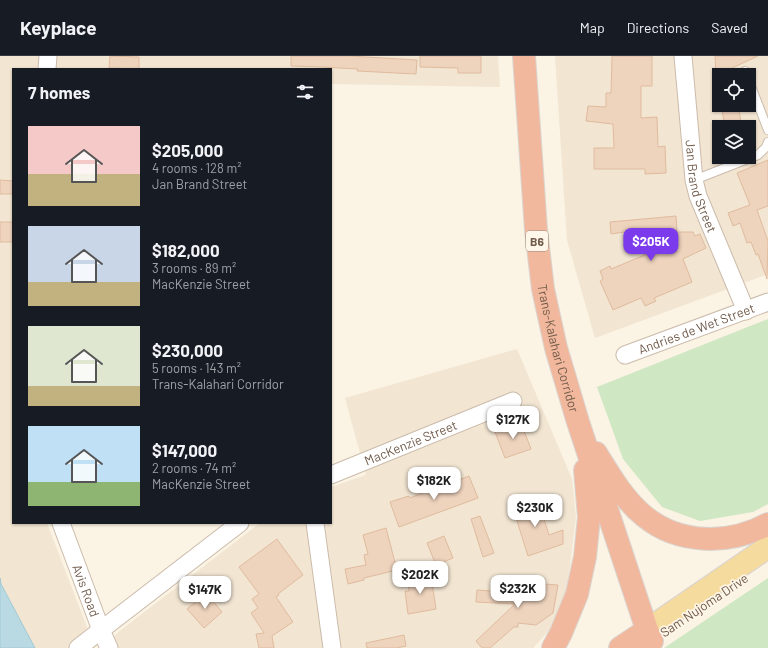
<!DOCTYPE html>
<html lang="en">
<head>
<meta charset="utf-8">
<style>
	body { margin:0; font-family:Barlow,sans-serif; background:#242831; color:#f1f3f6; height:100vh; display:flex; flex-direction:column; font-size:15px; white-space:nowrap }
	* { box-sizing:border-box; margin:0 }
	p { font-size:13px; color:#9ea1a6 }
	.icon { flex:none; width:22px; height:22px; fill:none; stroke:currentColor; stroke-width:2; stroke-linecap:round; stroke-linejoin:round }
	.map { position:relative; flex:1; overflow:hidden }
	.drawer { position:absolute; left:12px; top:12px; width:320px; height:456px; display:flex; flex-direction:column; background:#171b24; border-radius:0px; box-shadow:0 1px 3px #0004 }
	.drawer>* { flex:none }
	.buttons { position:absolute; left:712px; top:12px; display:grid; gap:8px }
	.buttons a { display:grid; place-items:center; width:44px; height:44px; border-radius:0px; background:#171b24; box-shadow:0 1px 3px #0004; font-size:20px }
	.price { position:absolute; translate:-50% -34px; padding:0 9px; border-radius:8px; background:#fff; color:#222; font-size:13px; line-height:26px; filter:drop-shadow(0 1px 2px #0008) }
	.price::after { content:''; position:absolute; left:50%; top:24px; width:12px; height:9px; margin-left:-6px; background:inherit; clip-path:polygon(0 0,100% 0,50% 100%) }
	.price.active { background:#7c3aed; color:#fff }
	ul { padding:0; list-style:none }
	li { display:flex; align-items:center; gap:12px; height:100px; padding:0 16px }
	li span { display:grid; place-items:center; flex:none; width:112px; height:80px; border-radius:0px; color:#555 }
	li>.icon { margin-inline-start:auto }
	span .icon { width:48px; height:48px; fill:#fffc; stroke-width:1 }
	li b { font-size:17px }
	h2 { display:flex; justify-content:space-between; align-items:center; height:48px; padding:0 16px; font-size:17px }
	header { display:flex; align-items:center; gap:24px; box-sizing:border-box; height:56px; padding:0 20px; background:#171b24; border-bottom:1px solid #363941 }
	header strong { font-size:19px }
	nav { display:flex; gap:22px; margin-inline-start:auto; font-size:14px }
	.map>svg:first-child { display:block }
	.residential { fill:#f2e5d2; fill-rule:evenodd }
	.green { fill:#cfe7c3 }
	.water { fill:#b9dae3; stroke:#a0c9d4 }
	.building { fill:#eed3bd; stroke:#e0bb9e }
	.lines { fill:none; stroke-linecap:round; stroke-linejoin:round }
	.lane-casing { stroke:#cbbbab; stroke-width:10 }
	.street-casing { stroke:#cbbbab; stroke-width:19 }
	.primary-casing { stroke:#dad4d0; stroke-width:24 }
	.highway-casing { stroke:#dad4d0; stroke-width:24 }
	.lane { stroke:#fff; stroke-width:8 }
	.street { stroke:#fff; stroke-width:17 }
	.primary { stroke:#f6db9f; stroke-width:22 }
	.highway { stroke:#f2b89d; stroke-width:22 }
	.labels { text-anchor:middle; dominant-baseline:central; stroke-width:3.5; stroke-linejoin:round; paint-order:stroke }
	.shield { fill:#fef7e9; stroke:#9b8a7a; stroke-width:1 }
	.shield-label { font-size:12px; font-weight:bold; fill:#715b4b }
	.street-label { font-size:13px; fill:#715b4b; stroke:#fef7e9 }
</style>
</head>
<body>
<header>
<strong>Keyplace</strong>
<nav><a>Map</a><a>Directions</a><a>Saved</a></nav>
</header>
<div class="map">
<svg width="768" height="592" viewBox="0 0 768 592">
	<rect width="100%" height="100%" fill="#fbf3e3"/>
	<path class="residential" d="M0,0H498L500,31L331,28V13H13V467H47L95,592H35L1,528L0,522Z
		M555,0H768V218L595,282L567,184ZM719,19H749V49H719ZM719,71H749V101H719Z
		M517,293L572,423L576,461L567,534L555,568L533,592H102L121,574L260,467H331V431L366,419L345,342Z"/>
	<path class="green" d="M768,263V448L753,456L700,465L662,451L623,403L597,331Z
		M768,522V592H664Z"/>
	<path class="water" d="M0,522L1,528L35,592H0Z"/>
	<path class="building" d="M110,0L139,1V13L109,12Z
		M291,0H349L417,4L416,18L357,15L358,13L322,11L291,10Z
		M420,0H481V17H458V12L420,11Z
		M612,0H652V30H641V62L657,61L658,91L665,90L666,117L645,118V113H594V92H614L613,68L586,65L588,50L606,51V37H611Z
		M715,0H758L732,12L733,19H716Z
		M721,49H738L742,71H725Z
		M768,104V150L757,154L768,185L767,223L758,198L756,199L751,186L747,187L740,167L733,170L728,157L750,149L737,117Z
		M0,124L13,125V138H0Z
		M676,160L677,176H693L695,180L700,178L706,192L683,203L692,226L654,242L656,245L645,250L641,242L613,254L600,225L603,223L600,215L610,210L611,213L647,198L645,173L611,178L610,166Z
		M0,166H13V186H0Z
		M521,367L531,393L505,402L495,376Z
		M469,420L478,442L399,471L390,446L409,440L410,442L435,432L434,429L453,422L454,426Z
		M537,441L549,479L563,474V488L528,500L512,449Z
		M480,460L494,497L483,501L471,463Z
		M386,472L397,514L364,522V524L348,528L345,513L366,509L364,499L368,498L363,479Z
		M444,480L453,502L436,509L427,487Z
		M277,483L303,519L278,538L279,539L276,541L293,566L272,580L274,592H259L256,578L264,577L251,557L258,552L252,543L259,538L239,511Z
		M431,520L436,553L408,558L405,535H409L408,523Z
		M544,528L558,529L553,557L536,569L518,567V571H514L490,592H482L476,585L515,548L476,546L477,534L506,536L507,529H543Z
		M206,537L222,556L204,572L187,553Z
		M404,579L406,590L397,592H367L366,587Z"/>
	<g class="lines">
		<g class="lane-casing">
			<path id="lane" d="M745,15L747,19
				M749,25L768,74
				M694,124L758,99L766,91L768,86"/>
		</g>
		<g class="street-casing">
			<g id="street">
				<path id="s1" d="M683,0L694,124L698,140L746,255"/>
				<path d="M47,13L48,0"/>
				<path id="s2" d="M625,299L768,246"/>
				<path id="s3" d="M331,419L513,345"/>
				<path id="s4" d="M61,467L101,574L78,592"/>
				<path d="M315,467L332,592"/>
				<path d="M109,592L101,574L240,467"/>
			</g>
		</g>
		<g class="primary-casing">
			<path id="primary" d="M647,574L768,491"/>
		</g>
		<g class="highway-casing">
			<g id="highway">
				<path id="s5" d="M524,0L536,174L543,233L556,292L578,366L647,574L652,585L641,592"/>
				<path d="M596,397C609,418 624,444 644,460C679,489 730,489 768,468"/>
				<path d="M553,592L561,577L577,538L585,501L589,461L585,414"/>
				<path d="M620,592L647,574"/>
			</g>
		</g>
		<use href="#lane" class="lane"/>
		<use href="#street" class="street"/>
		<use href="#primary" class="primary"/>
		<use href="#highway" class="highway"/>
	</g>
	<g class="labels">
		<rect class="shield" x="526" y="175" width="22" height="20" rx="3"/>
		<g class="shield-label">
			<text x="537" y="185">B6</text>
		</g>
		<g class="street-label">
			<text stroke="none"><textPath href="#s1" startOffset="132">Jan Brand Street</textPath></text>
			<text stroke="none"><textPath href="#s2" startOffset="76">Andries de Wet Street</textPath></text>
			<text stroke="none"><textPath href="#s5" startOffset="295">Trans-Kalahari Corridor</textPath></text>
			<text stroke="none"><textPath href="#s3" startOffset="86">MacKenzie Street</textPath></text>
			<text stroke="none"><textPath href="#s4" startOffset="72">Avis Road</textPath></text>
			<text transform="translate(704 549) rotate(-34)">Sam Nujoma Drive</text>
		</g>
	</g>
</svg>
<div class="buttons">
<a><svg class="icon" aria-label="locate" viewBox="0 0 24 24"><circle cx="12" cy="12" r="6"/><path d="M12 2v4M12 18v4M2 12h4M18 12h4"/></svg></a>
<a><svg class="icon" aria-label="layers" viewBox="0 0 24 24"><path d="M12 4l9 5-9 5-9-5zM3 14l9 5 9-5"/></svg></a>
</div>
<b class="price active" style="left:651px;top:206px">$205K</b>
<b class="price" style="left:513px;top:384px">$127K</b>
<b class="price" style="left:434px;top:445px">$182K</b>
<b class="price" style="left:535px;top:472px">$230K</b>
<b class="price" style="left:420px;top:539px">$202K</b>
<b class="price" style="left:518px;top:553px">$232K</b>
<b class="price" style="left:205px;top:554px">$147K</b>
<section class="drawer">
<h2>7 homes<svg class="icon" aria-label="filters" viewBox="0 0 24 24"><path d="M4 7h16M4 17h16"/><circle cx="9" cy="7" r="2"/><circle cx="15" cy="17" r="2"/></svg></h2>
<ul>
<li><span style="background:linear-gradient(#f6c9c9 60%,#c2b280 0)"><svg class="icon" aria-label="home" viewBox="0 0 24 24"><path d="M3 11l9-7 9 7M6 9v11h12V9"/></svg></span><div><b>$205,000</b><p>4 rooms · 128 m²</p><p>Jan Brand Street</p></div></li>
<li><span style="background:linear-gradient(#c9d6e8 70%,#c2b280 0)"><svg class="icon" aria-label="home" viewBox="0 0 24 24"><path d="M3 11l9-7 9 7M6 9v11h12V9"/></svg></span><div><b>$182,000</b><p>3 rooms · 89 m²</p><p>MacKenzie Street</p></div></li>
<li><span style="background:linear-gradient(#dfe7d0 75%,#c2b280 0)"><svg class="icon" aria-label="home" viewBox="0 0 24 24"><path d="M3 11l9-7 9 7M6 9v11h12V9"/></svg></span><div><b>$230,000</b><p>5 rooms · 143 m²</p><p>Trans-Kalahari Corridor</p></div></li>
<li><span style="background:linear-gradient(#bfe0f5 70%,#8fb573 0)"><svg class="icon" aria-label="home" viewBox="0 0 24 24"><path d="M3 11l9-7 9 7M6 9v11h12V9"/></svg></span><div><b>$147,000</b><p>2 rooms · 74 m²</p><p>MacKenzie Street</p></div></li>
</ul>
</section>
</div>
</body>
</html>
